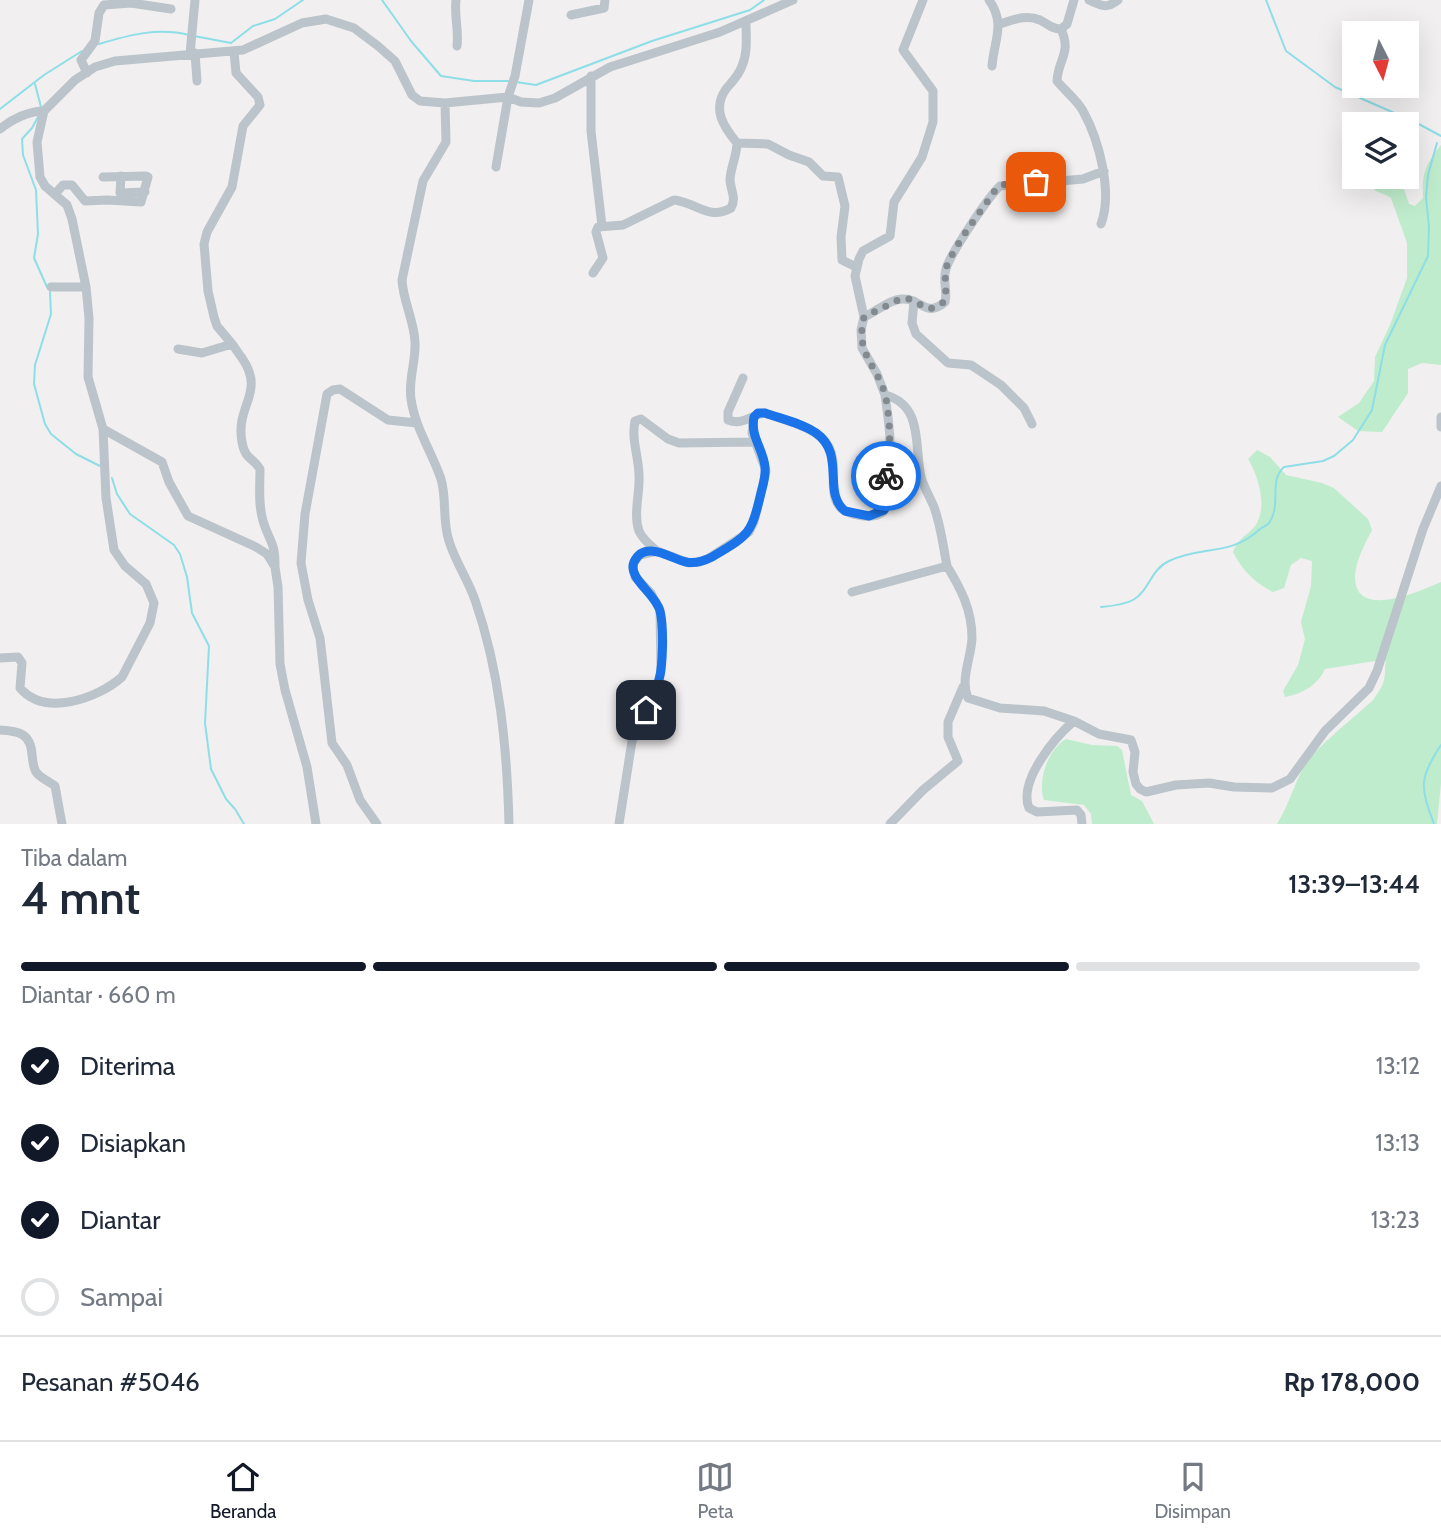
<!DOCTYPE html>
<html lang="id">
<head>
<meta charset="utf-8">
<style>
  :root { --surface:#fff; --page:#f6f6f7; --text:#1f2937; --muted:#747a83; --line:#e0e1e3; --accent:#111827 }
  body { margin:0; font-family:Cabin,sans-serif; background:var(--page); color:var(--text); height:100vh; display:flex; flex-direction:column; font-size:26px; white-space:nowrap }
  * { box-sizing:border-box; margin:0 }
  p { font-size:23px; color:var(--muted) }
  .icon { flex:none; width:38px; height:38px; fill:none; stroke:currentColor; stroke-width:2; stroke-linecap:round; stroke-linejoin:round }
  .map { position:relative; height:824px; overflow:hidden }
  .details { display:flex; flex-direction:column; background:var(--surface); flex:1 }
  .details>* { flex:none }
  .needle { width:46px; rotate:174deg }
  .fabs { position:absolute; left:1342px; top:21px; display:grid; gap:14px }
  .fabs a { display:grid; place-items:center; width:77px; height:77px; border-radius:0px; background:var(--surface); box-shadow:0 7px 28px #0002; font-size:35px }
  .pin { position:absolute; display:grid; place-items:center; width:60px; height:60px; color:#fff; margin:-30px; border-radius:14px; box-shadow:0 4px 10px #0006 }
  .courier { position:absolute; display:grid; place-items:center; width:70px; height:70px; margin:-35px; border:5px solid #1a73e8; border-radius:50%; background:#fff; color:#222; box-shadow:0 2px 9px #0007 }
  .summary em { font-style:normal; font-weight:600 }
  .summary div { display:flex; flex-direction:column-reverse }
  .summary { display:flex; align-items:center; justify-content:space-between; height:119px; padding:0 21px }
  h1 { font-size:46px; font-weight:600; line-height:52px }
  .bar { display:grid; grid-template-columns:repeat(4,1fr); gap:10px 7px; align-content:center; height:84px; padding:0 21px }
  .bar i { height:9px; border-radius:5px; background:var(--line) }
  .bar .current { background:var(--accent) }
  .bar p { grid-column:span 4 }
  .line { display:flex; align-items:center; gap:18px; padding:0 21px; border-top:2px solid var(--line) }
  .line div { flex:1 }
  ol { padding:0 21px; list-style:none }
  li { display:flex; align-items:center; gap:21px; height:77px }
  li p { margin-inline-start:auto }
  li .icon { padding:7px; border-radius:50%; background:var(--accent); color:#fff; stroke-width:4 }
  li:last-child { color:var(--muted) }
  li i { width:38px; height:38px; border:4px solid var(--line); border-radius:50% }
  .tab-bar { display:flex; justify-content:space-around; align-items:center; height:98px; border-top:2px solid var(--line); background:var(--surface); font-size:19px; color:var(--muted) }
  .tab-bar a { display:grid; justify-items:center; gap:4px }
  .tab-bar .current { color:var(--accent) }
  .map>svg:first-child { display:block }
</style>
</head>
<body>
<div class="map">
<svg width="1441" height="824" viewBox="0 0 1441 824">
  <rect width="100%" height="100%" fill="#f1efef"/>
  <!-- green -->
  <path fill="#bfeccc" d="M1441,145V365L1422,363L1408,369V393L1382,432L1358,431L1338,417L1359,403L1374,381L1375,357L1390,325L1407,278V243L1391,198C1383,192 1371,193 1369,181L1372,177H1400L1409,204L1415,206L1423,198C1422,173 1425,165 1441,145Z
    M1257,450L1270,457L1286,475L1322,483L1334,488L1368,519L1372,530C1365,544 1356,560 1355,576C1354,621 1421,591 1441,582V783L1437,824H1277C1289,805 1294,784 1305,765C1314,749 1357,715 1373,700C1377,694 1383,687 1384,679C1386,672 1384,668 1386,661L1381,660L1325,669C1318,685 1302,694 1285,697L1283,691L1298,665L1305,639L1301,622L1311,586L1312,561L1301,558L1291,565L1284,588L1273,592C1255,583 1242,570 1233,552C1239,536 1250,535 1257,523C1267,505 1258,475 1248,459Z
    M1066,739L1092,745L1117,746L1122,750L1131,795L1142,801L1154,824H1092L1091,814L1084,805L1044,800C1037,781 1048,749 1066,739Z"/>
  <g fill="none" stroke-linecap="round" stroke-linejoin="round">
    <!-- stream -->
    <path stroke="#8edee7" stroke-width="2" d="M382,0L411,41L441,76L474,81H511
      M1266,0L1286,51L1335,87L1415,122L1441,136
      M194,36L231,43L253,26L275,19L303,0
      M99,44C129,35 158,27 189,35
      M516,82L536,85L652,41L750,10L764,0
      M35,84L41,107
      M0,109L44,75L82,51
      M39,115L32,128L22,139L23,155L36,190L38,234L34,258L47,287
      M50,292L51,314L35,365L34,384L45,424L51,434L76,454L100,466
      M112,478L117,494L130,514L174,545L180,554L187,577L192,613L209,646L205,723L211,769L226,799L235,809L244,824
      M1101,607C1112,606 1124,605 1133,600C1149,591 1151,569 1169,561C1203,545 1230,557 1260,529C1263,527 1267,526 1269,523C1282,505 1268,481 1284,467L1323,461L1334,456L1353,440L1372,410L1385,345L1428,256L1429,227L1426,197L1428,175L1437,143
      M1434,824C1420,787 1419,779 1441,745"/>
    <!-- minor -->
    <path stroke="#bbc4cb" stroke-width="9" d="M456,0C454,16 459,30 457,46
      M989,0C1006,24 994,40 992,66
      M1089,0C1101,6 1107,9 1118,0
      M571,15L604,8L605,0
      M746,23C746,37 748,52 742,66C739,75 732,82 726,89C712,109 723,126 737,143L768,144L789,155L809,162L823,176L838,177L845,206L841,237L842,260L856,267
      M1000,24C1013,20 1026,14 1040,20C1048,24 1051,29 1061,29
      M1061,29C1072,53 1058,59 1057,81C1065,91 1077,100 1083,111C1099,140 1113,192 1101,224
      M1061,29L1067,24L1074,0
      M195,53L197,81
      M190,54L195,0
      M87,73L81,60L95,41L99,13L104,5L131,3L171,9
      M591,76V131L602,226
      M445,103L446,142L423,181L402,280C403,301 414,320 415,342C416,362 408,380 411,399C415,428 432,452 441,479C447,499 442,521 449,541C455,561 468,580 475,600C500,672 507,748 509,824
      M0,129C12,119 29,111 44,111
      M496,167L508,97L515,76L529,0
      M121,176L120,193L145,192
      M55,194L63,185H72L85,201L107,200L141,202L148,177L146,176L103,177
      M593,273L603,258L596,232L598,227L623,225L674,200C696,202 708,221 731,208C737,197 730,190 730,179C731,166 737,155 737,143
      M51,287H86
      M914,301L912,323L916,334L948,363L971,365L1001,385L1024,408L1032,424
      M864,317C876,312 891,298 904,299C921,299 926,318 945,302C948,291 942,280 946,269C950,254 989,196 1000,186L1083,179L1104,171
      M232,344L217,326L214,317L208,291L204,244L207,232L232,187L243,126L260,105L258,97L236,73L234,52
      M178,349L202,353L232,344C236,349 238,353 242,358C266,393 235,405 242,442C245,460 253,457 260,469C260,486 258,504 263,521C269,541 275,541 275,565
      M743,378L728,412V420C744,426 751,414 765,413C784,420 809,425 824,440C842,459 826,489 839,506C844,513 855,515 863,516C899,519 886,489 885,469C885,460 890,452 890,443C890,427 887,411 885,395
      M1441,417V427
      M103,429L162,462L169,482L188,516L256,547L267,554L275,567L278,587L280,664L285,690L307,767L316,824
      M657,551C650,545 643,540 639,531C633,514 640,493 639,476C639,457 631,440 635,421L641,419L668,439L679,443L755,442
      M947,566C961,589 972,610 972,638C971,659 960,679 968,698L1000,708L1044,711L1074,721L1099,734L1131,740L1135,752L1133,772L1136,784L1140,789L1146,792L1176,785L1209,783L1234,787L1272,788L1290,779L1325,731L1369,688L1377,671L1423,529L1441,486
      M852,592L947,566C943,546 941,526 934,507C930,497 924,488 921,477C914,447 924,405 885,395L877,374L862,348L861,330L864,317L855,276L859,259L863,251L890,236L894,202L922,157L933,122V91L903,50L923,0
      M0,658L18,657L22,663L20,688C45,717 97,699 122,677L150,623L154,603L146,584L125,566L114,550L106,498L103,429L88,377L89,318L86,287L72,219L67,205L45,186L40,177L37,142L44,111L75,80L95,67L115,61L243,50L302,23L326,19L354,28L378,46L395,61L412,95L420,101L445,103L508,97L521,102L539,103L555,98L610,67L720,32L793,0
      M1074,721C1055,737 1018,781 1029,808L1037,812L1077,810L1081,815L1082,824
      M0,730C18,731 31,733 32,755C33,761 33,767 36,772C40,778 49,781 55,786L62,824
      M377,824L360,800L347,765L332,743L320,638L308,600L301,563L305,514L327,394L333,390L340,389L388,420L417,423
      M619,824L632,741L655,691L661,672L660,610L651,593L635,577L633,569L634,562L640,555L657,551L689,563L700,562L709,558L749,532L754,522L766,471L752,433L754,417
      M890,824L923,790L958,761L948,737V722L963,687"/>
  </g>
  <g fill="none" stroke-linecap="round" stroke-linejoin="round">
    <!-- done -->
    <path stroke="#838a8f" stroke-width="7" stroke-dasharray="0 12.6" d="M886,476C884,466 888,459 889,449C891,436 888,406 885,394C875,362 855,353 864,317L902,298L909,299L929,309L941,305C951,294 941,277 948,263C960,237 980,213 996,189L1005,184L1036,182"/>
    <!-- route -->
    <path stroke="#1a73e8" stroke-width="9" d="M646,710C651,700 656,690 659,680C663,665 664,627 660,611C656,594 627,578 634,562C645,539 671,559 686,562C695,564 704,561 712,557C749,535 751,535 761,493C763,485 766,476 765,467C763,448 750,437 754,417L758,413H765C782,419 802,423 816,433C846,454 822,493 845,511L869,516L884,510L890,498L886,476"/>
  </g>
</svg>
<div class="fabs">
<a><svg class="needle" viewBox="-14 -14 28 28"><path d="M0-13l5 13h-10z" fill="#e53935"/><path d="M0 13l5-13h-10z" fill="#747a83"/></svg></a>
<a><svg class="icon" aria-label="layers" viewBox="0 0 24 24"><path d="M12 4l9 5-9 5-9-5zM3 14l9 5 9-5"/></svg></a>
</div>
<div class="pin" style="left:1036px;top:182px;background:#ea580c"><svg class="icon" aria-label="bag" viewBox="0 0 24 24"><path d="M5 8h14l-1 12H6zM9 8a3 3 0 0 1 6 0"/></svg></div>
<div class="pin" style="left:646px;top:710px;background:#1f2937"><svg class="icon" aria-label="home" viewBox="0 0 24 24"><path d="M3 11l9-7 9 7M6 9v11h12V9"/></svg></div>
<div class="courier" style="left:886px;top:476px"><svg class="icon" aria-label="bike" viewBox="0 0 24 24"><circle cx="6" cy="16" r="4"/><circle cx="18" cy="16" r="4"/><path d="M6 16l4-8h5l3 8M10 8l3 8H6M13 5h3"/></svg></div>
</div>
<section class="details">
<div class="summary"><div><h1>4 mnt</h1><p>Tiba dalam</p></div><em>13:39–13:44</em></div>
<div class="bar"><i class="current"></i><i class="current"></i><i class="current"></i><i></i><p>Diantar · 660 m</p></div>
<ol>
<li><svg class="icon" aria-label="check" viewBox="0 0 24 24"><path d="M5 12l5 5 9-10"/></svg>Diterima<p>13:12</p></li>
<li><svg class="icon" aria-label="check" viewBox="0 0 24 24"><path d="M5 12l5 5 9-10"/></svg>Disiapkan<p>13:13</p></li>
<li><svg class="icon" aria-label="check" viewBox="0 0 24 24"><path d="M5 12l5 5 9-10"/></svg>Diantar<p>13:23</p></li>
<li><i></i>Sampai</li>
</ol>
<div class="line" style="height:91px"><div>Pesanan #5046</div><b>Rp 178,000</b></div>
</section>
<nav class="tab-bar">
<a class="current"><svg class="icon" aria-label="home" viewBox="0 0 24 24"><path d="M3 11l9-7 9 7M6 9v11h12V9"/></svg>Beranda</a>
<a><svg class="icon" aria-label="map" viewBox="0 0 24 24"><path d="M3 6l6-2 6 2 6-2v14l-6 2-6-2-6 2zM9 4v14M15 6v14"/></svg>Peta</a>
<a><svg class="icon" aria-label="saved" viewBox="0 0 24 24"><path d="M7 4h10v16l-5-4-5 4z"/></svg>Disimpan</a>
</nav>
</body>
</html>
